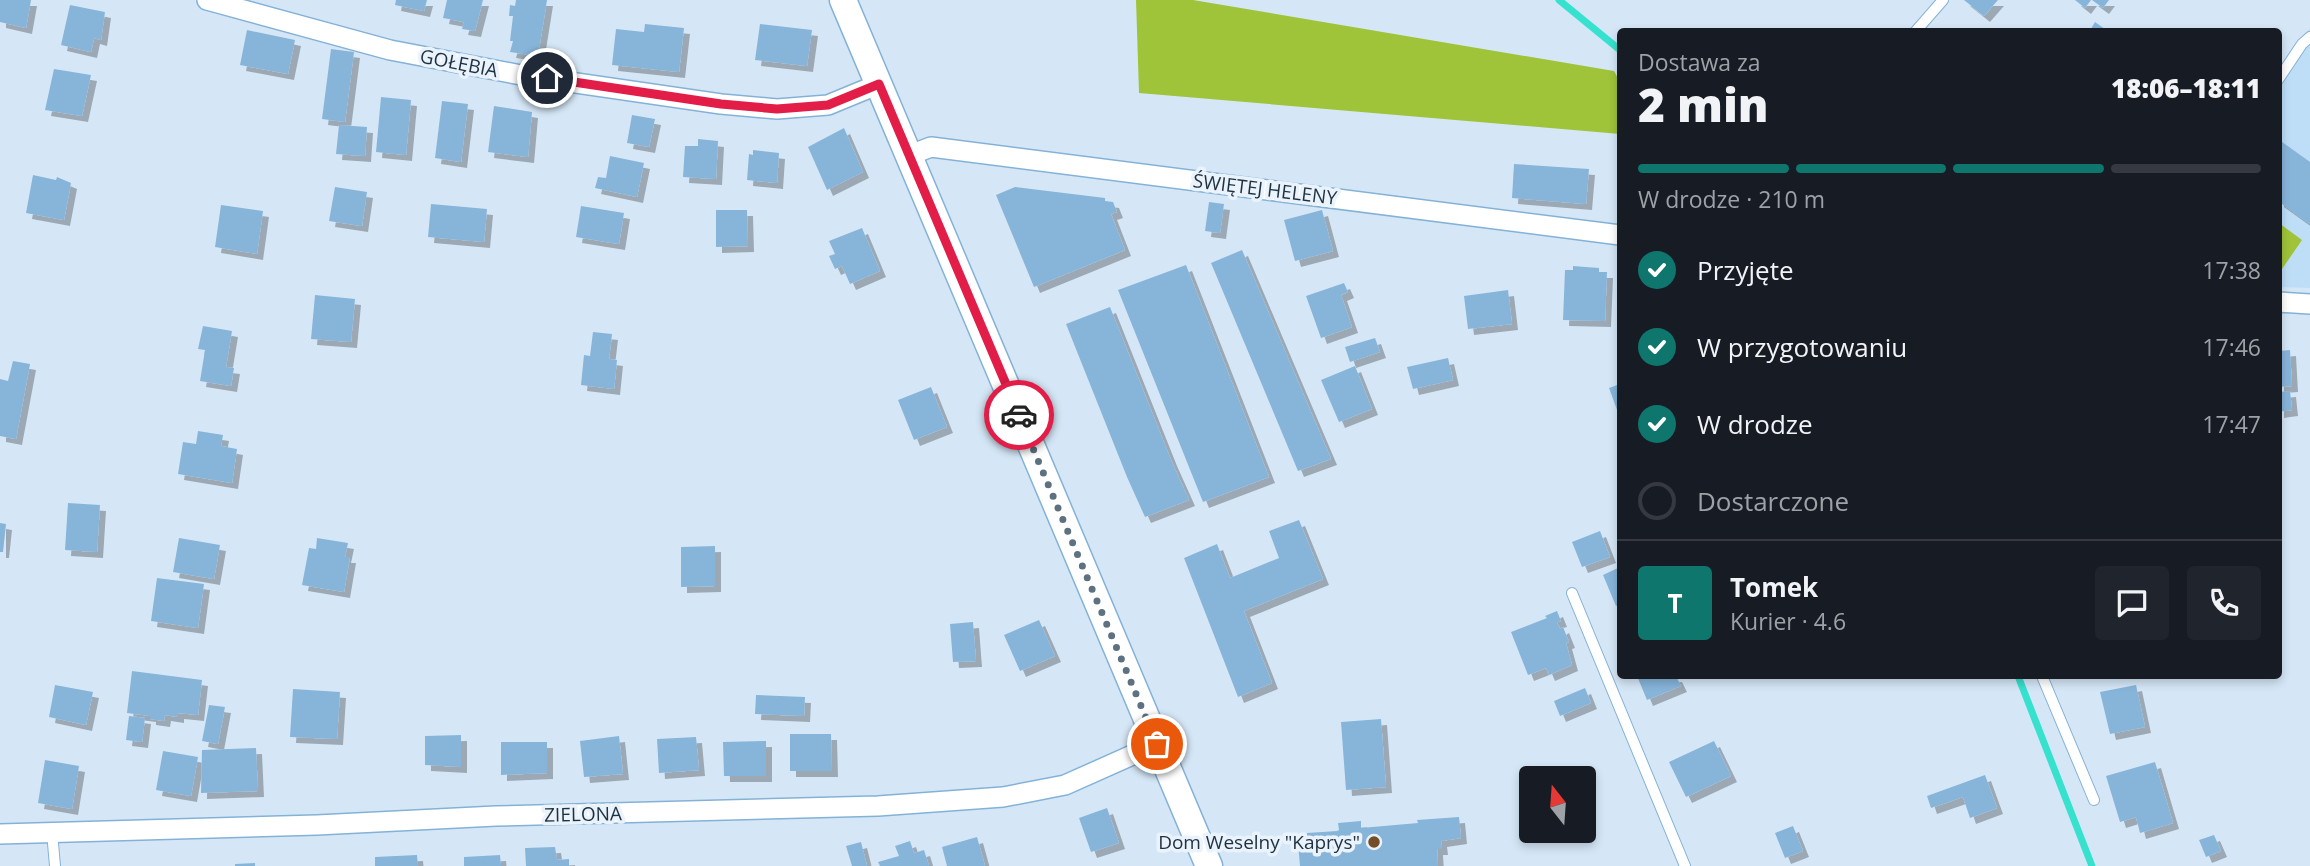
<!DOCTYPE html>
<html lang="pl">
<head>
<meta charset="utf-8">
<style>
  :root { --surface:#171b24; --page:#20242c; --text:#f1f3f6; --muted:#9ea1a6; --line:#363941; --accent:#0f766e }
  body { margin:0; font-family:"Open Sans",sans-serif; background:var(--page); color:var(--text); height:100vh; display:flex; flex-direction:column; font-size:26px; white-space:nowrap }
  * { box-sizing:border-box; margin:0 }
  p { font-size:23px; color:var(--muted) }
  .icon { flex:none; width:38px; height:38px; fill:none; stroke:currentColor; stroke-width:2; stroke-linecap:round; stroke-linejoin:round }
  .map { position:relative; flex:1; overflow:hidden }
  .side { position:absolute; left:1617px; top:28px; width:665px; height:651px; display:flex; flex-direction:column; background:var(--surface); border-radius:7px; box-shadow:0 4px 10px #0003 }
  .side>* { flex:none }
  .needle { width:46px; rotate:343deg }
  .fabs { position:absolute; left:1519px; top:766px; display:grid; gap:14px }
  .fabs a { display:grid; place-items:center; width:77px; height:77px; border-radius:7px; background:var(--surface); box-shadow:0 4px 10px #0003; font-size:35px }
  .pin { position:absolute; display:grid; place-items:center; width:60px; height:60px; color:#fff; margin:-30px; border:4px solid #fff; border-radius:50%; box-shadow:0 2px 7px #0007 }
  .courier { position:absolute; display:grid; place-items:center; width:70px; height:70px; margin:-35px; border:5px solid #e11d48; border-radius:50%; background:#fff; color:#222; box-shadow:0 2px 9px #0007 }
  .headline em { font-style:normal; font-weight:800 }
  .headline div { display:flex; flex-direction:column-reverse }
  .headline { display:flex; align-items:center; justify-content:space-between; height:119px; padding:0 21px }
  h1 { font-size:46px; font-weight:800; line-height:52px }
  .bar { display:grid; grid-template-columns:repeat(4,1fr); gap:10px 7px; align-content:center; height:84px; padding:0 21px }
  .bar i { height:9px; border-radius:5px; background:var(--line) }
  .bar .active { background:var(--accent) }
  .bar p { grid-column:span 4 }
  .line { display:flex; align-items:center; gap:18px; padding:0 21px; border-top:2px solid var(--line) }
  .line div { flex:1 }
  .round { display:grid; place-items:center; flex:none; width:74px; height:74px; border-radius:7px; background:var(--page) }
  ol { padding:0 21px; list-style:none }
  li { display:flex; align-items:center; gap:21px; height:77px }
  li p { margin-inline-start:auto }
  li .icon { padding:7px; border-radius:50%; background:var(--accent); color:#fff; stroke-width:4 }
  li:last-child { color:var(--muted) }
  li i { width:38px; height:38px; border:4px solid var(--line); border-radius:50% }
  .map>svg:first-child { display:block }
</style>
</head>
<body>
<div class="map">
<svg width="2310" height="866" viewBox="0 0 2310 866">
  <defs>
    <filter id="shadow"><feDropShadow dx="6" dy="6" stdDeviation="0" flood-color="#0004"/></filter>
  </defs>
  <rect width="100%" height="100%" fill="#d5e7f7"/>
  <!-- built -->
  <path fill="#bedef8" d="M2310,28V288L2279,287L2278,68Z"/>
  <!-- green -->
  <path fill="#9fc439" d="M1136,0H1193L1614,71L1620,82V134L1139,93Z
    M2279,223L2302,240L2280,272L2278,271Z"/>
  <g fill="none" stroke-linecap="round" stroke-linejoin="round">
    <!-- stream -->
    <path stroke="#36e1ce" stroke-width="7" d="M1559,0L1620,50
      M2018,676L2092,866"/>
  </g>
  <!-- building -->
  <path fill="#87b5da" filter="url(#shadow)" d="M0,0H31L26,28L0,22Z
    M396,0H427L424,11L395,5Z
    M447,0H483L475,31L462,29L464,22L443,18Z
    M516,0H547L538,56L510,52L513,41H510L513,16H509L510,5L515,6Z
    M1964,0H1998L1984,16Z
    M2075,0H2091L2085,8Z
    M2092,0H2109L2103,8Z
    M70,5L105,12L101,40L94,38L91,52L61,45Z
    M2095,22L2109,32H2089Z
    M645,24L684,28L679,72L612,65L616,29L644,32Z
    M760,24L812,30L807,66L755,60Z
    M247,30L295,40L288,74L240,65Z
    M331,49L354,52L345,122L322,119Z
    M54,69L91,75L82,116L45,110Z
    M381,97L411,100L406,155L376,152Z
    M442,101L468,104L461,162L435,158Z
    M494,106L532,112L528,157L488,152Z
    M632,115L655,119L649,147L627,143Z
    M339,125L367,127L365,156L336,154Z
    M844,128L863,172L827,190L808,147Z
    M698,139L718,141L716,179L683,177L685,146H698Z
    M2278,139L2310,162V224L2278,201Z
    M753,150L779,153L777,183L747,180L749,154L753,155Z
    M610,156L644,163L637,197L595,188L598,177L606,178Z
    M1514,164L1589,169L1586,204L1512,198Z
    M33,175L56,180L57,177L71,183L64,220L26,213Z
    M335,187L367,192L362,226L329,221Z
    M1015,187L1105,198V201L1113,202L1117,212L1111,214L1125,250L1034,287L996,195Z
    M1209,202L1224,204L1220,233L1205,231Z
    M431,204L487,209L484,242L428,237Z
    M221,205L263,211L257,254L215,247Z
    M581,206L624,213L619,244L576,237Z
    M716,210H747L748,246L716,247Z
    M1322,210L1333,251L1295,261L1284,220Z
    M862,228L880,271L850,284L842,266L835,269L829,256L835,254L829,241Z
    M1242,250L1331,459L1298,471L1211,263Z
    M1186,265L1269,477L1203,502L1118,290Z
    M1573,266L1599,268V272H1607L1605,321L1563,320L1565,270H1573Z
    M1344,283L1348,292L1341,295L1352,327L1321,338L1306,296Z
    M1508,290L1512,324L1468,329L1464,296Z
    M315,295L355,299L351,342L311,339Z
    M1110,307L1171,460L1189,500L1145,517L1127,477L1066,324Z
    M203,326L232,331L226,367L234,368L231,386L200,381L205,350L198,349Z
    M593,332L612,334L609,359L617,360L614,389L581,385L584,355L590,356Z
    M1375,338L1380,352L1350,362L1345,347Z
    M2290,350L2292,386L2278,387V351Z
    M1448,358L1453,380L1413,389L1407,367Z
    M13,361L30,364L16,439L0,436V379L8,381Z
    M1355,366L1372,409L1339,422L1321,380Z
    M1620,384V418L1609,388Z
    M931,387L947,427L914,440L898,400Z
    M2290,391L2292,410L2278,412V392Z
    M198,431L223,435L221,446L237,449L232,483L178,474L183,442L196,444Z
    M68,503L100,505L97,552L65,550Z
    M1299,520L1323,579L1244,611L1272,683L1238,697L1184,558L1217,544L1230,578L1279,558L1269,531Z
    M0,523L6,524L3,552H0Z
    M1600,531L1610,557L1582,567L1572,542Z
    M179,538L220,545L214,579L173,572Z
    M317,538L348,543L345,557H350L344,592L302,585L309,548L316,549Z
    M715,546V586L681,587V547Z
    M1620,567V604L1616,606L1603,575Z
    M157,578L204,584L198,628L151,621Z
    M1557,611L1561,621L1557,622L1560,629L1563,627L1569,642L1566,643L1572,665L1549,675L1546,668L1528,675L1511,632L1547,618L1545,616Z
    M1039,620L1055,656L1020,671L1004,635Z
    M973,622L976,661L953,662L950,624Z
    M132,671L202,680L198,715L178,713V717L165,715L164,721L150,719V716L127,713Z
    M1637,676H1676L1681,686L1647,700Z
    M55,685L93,692L86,725L49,717Z
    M2136,685L2145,727L2110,734L2100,692Z
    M1585,688L1591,703L1560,716L1554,701Z
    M293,689L340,692L337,739L290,737Z
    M756,695L805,697L804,716L755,714Z
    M209,705L225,707L218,744L202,741Z
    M129,716L145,718L142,742L126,740Z
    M1381,719L1386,787L1346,790L1341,722Z
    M790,734H831L832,771H790Z
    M461,735V767L425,765V736Z
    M619,736L623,774L584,777L580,741Z
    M696,737L699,770L659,773L657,739Z
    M766,741V776H724L723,742Z
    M1714,741L1731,776L1686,797L1669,762Z
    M501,742H547V773L501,775Z
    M256,748L258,791L201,793L202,750Z
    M163,751L198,757L191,796L156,790Z
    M45,760L79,766L72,809L38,803Z
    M2155,762L2173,823L2140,833L2136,817L2120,822L2106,776Z
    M1985,775L1997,808L1970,818L1963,797L1931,808L1927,796Z
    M1107,808L1119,843L1091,852L1079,818Z
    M1459,817L1461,838L1441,841L1442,849H1437L1438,866H1300L1298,843H1306L1307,833L1337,831L1339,830L1338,823L1361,821V828L1418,823L1417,820Z
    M1793,826L1803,851L1785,858L1775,833Z
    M2214,835L2221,851L2206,857L2199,840Z
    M977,837L985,866H947L942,847Z
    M910,841L914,853L924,850L929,866H880L878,862L899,856L895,846Z
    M861,842L867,866H852L846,846Z
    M555,847L557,860L569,859V866H526L525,848Z
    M417,855L418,866H375V857Z
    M500,855L501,866H464V857Z
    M255,863V866H235V864Z"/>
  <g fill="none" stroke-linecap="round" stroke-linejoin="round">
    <defs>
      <path id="lane" d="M1915,32L1943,0
        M2278,80L2302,44L2310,37
        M1572,593L1685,866
        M2042,676L2094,800
        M52,832L55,866"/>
      <path id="street" d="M207,0L390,50L521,75L721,104L777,109L828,105L879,84
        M910,155L931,147L1620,235
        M2278,302L2310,304
        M0,834L317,825L496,816L878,806L1003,797L1065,785L1157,744"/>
      <path id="secondary" d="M843,0L1209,866"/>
    </defs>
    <!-- lane casing -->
    <use href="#lane" stroke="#84b2d7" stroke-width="12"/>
    <!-- street casing -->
    <use href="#street" stroke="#84b2d7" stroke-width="22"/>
    <!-- secondary casing -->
    <use href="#secondary" stroke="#84b2d7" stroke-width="29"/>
    <!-- lane -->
    <use href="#lane" stroke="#fff" stroke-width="10"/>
    <!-- street -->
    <use href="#street" stroke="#fff" stroke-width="19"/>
    <!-- secondary -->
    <use href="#secondary" stroke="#fff" stroke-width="26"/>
  </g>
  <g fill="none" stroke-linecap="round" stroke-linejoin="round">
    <!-- done -->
    <path stroke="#5e7180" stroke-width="7" stroke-dasharray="0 12.6" d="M1019,415L1157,744"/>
    <!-- route -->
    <path stroke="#e11d48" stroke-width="9" d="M547,78L721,104L777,109L828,105L879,84L1019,415"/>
  </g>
  <!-- markers -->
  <circle fill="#734e29" stroke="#eaf3fb" stroke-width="2.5" cx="1374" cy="842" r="7"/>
  <g text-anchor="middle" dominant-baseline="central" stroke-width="7" stroke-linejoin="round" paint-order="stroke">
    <!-- street labels -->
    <g font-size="19" fill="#1e3140" stroke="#eaf3fb">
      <text transform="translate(459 63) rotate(11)">GOŁĘBIA</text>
      <text transform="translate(1265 189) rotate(7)">ŚWIĘTEJ HELENY</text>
      <text transform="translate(583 814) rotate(-1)">ZIELONA</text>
    </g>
    <!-- poi labels -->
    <g font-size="19" fill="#1e3140" stroke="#eaf3fb" text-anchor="end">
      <text x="1360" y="842">Dom Weselny "Kaprys"</text>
    </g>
  </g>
</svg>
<div class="fabs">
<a><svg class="needle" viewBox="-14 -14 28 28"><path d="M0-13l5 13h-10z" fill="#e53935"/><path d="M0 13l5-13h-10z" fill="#9ea1a6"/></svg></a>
</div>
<div class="pin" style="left:1157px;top:744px;background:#ea580c"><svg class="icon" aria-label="bag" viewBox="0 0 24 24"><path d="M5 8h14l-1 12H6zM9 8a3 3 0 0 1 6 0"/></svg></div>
<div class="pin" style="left:547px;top:78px;background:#1f2937"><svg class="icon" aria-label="home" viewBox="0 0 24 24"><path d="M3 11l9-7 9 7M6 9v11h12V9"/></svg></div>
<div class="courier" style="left:1019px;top:415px"><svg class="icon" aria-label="car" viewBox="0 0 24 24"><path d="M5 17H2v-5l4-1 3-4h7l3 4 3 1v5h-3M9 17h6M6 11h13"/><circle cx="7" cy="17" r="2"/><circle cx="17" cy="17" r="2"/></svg></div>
<section class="side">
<div class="headline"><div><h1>2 min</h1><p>Dostawa za</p></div><em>18:06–18:11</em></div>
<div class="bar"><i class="active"></i><i class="active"></i><i class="active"></i><i></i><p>W drodze · 210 m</p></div>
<ol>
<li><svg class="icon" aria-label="check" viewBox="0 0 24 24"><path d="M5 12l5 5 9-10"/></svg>Przyjęte<p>17:38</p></li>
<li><svg class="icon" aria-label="check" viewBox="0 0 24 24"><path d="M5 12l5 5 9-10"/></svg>W przygotowaniu<p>17:46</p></li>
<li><svg class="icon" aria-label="check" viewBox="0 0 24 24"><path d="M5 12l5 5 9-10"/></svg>W drodze<p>17:47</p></li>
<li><i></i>Dostarczone</li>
</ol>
<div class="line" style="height:126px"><b class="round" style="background:var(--accent);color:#fff">T</b><div><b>Tomek</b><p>Kurier · 4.6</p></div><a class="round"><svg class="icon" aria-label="chat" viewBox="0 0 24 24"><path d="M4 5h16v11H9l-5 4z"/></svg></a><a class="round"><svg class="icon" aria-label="phone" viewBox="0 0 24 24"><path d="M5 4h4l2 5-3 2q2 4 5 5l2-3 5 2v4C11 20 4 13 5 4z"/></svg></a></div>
</section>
</div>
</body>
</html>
